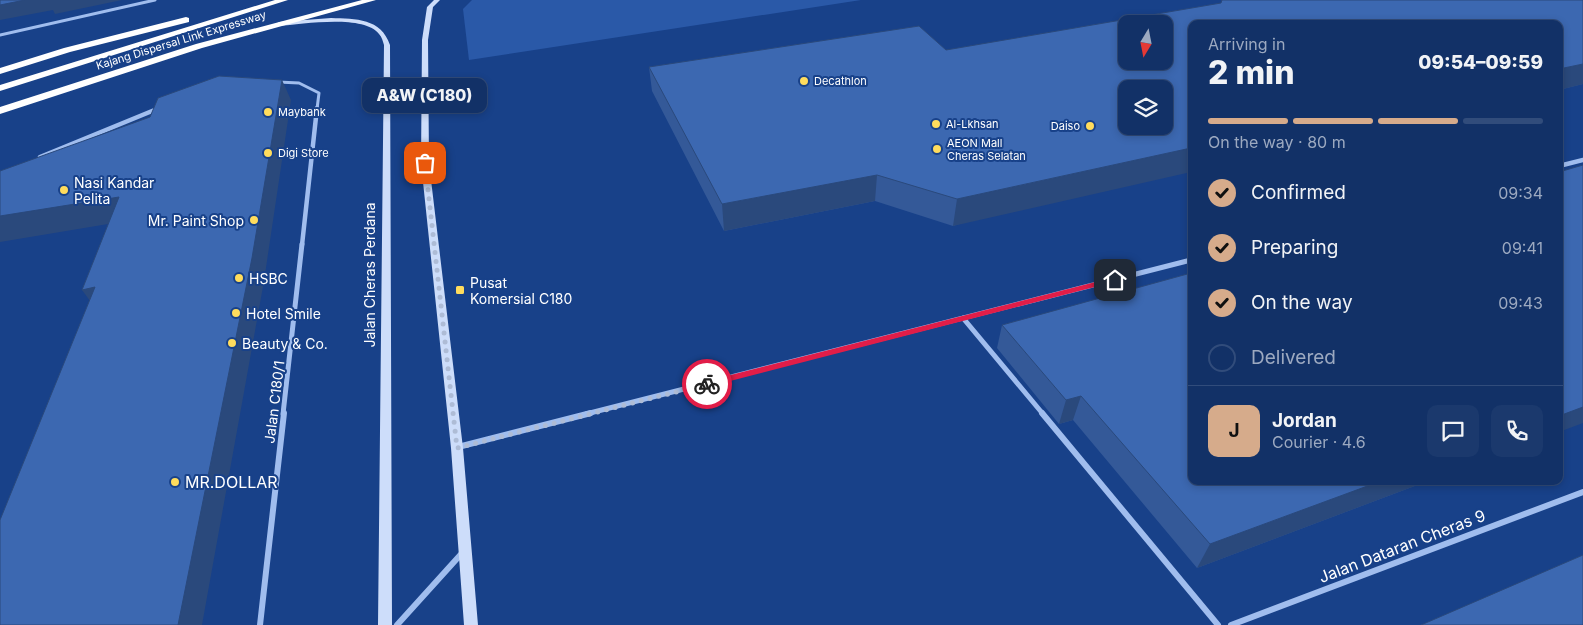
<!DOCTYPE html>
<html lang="en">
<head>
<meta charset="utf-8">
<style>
  :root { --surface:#123167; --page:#1b396d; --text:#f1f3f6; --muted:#9ca9c0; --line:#314c7b; --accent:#d6ab8b }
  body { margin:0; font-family:Inter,sans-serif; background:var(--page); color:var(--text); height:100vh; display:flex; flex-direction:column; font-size:19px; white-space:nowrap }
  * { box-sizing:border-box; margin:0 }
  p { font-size:16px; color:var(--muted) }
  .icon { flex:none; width:28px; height:28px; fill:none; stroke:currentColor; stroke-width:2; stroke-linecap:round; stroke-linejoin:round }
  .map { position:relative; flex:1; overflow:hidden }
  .details { position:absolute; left:1188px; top:20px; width:375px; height:465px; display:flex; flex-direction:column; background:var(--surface); border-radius:10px; box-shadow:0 2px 8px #0003,0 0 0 1px var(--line) }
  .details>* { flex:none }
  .needle { width:32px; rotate:190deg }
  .tools { position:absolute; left:1118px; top:15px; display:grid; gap:10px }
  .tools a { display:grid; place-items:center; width:55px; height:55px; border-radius:10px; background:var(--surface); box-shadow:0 2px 8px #0003,0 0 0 1px var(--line); font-size:25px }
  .pin { position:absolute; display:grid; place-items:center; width:42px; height:42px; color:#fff; margin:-21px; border-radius:10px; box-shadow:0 2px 8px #0006 }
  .courier { position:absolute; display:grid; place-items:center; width:50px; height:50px; margin:-25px; border:4px solid #e11d48; border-radius:50%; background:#fff; color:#222; box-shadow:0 1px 6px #0007 }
  .bubble { position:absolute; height:35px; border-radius:10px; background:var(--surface); box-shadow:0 2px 8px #0003,0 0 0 1px var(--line); font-size:16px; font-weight:800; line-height:35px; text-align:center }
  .overview em { font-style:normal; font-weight:800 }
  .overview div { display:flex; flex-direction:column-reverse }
  .overview { display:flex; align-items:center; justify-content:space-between; height:85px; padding:0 20px }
  h1 { font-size:32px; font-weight:800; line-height:38px }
  .bar { display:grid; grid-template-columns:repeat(4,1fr); gap:8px 5px; align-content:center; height:60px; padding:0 20px }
  .bar i { height:6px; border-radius:4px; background:var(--line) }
  .bar .selected { background:var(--accent) }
  .bar p { grid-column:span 4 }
  .line { display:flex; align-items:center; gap:12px; padding:0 20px; border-top:1px solid var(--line) }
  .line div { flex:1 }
  .round { display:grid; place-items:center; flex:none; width:52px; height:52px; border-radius:10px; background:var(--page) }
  ol { padding:0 20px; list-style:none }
  li { display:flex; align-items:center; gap:15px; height:55px }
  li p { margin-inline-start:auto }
  li .icon { padding:5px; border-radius:50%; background:var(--accent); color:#111; stroke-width:4 }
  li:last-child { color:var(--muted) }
  li i { width:28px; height:28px; border:2px solid var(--line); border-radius:50% }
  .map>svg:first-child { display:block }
</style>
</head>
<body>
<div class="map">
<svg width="1583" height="625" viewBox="0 0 1583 625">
  <rect width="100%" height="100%" fill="#184189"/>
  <!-- green -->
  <path fill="#2a59a8" d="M472,0H861L469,60L463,9Z"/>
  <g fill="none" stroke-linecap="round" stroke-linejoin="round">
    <!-- street-far3 -->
    <path stroke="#a0bdee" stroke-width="3" d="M0,35L155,0
      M278,82L299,83L319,93L317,109"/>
    <!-- street-far2 -->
    <path stroke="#a0bdee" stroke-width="4.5" d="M40,157L157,109
      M1559,166L1583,160
      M302,245L317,108"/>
    <!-- street-far1 -->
    <path stroke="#a0bdee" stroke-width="5" d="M963,318L1043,414
      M283,414L302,244
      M586,414L1191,260"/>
    <!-- street -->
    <path stroke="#a0bdee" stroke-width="6" d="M1042,413L1218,625
      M458,447L591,413
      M260,625L284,413
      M397,625L463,552
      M1231,625L1583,492"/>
    <!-- secondary -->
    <path fill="#cdddfa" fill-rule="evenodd" d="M434,0H440L433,7L428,40L429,163L463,448L478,625H464L451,448L421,163L422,40L427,7Z
      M331,18C356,19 381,18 390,45L392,625H378L384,45C383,42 382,37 379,34C364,14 302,24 279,26L276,24L279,22Z"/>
    <!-- highway -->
    <path fill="#fff" fill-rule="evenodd" d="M275,0H288L0,91V85Z
      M362,0H376L202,48L0,114V107L196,44Z
      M186,17L189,18V22L70,52L0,74V68L64,48Z"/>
  </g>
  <!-- wall -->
  <path fill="#345998" d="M1583,0V84L1559,90V24L953,226L875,201L724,231L652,91L649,67L946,50Z
    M1002,325L1191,481H1428L1197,568L1073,420L1059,424L997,348Z"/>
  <!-- shaded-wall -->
  <path fill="#2a497c" d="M25,0H122L55,14L53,10L0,20V5Z
    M1583,64V84L1559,90V69Z
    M282,80L291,100L264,281L202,625H178Z
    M1191,148V172L953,226L957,199Z
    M877,175L875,201L724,231L722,204Z
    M119,197L132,220L0,242V216Z
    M95,287L99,313L82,290Z
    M1081,396L1073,420L1059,424L1066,400Z
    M1583,407V423L1559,432V416Z
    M1381,481H1428L1197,568L1210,544Z"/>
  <!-- building -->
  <path fill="#3c68b1" stroke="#2a497c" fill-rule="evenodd" d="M0,0H25L0,5Z
    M1222,0H1583V64L1559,69V24H1191V148L957,199L877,175L722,204L649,67L919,26L946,50L1221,3ZM1126,24H1164V61H1126ZM1126,89H1164V126H1126Z
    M219,76L282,80L252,258L178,625H0V520L95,287L82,290L119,197L0,216V171L150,117L158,98Z
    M1583,165V407L1559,416V172Z
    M1191,273V481H1381L1210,544L1081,396L1066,400L1002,325Z
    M1583,555V625H1421Z"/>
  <!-- route -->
  <path fill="#e11d48" d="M1115,277L1118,278V281L707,387L702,384L707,381Z"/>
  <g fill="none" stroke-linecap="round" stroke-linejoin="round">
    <!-- done -->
    <path stroke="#aebcd6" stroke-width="5" stroke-dasharray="0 9" d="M425,163L457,448L707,384"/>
  </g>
  <!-- markers -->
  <g fill="#ffdc5d" stroke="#184189" stroke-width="2">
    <circle cx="804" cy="81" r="5"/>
    <circle cx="268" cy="112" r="5"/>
    <circle cx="936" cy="124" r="5"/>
    <circle cx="1090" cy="126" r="5"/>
    <circle cx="937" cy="149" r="5"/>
    <circle cx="268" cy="153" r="5"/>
    <circle cx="64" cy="190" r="5"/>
    <circle cx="254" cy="220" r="5"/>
    <circle cx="239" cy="278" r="5"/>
    <rect x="455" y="285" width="10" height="10" rx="2.5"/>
    <circle cx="236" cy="313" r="5"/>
    <circle cx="232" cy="343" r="5"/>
    <circle cx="175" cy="482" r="5"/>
  </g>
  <g text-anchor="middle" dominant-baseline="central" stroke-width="4" stroke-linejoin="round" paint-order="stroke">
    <!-- far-street labels -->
    <g font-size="11" fill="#fff" stroke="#184189">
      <text transform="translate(181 40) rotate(-17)">Kajang Dispersal Link Expressway</text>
    </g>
    <!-- far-poi labels -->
    <g font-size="11" fill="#fff" stroke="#184189" text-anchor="start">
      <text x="814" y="81">Decathlon</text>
      <text x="278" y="112">Maybank</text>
      <text x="946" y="124">Al-Lkhsan</text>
      <text x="1080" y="126" text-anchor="end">Daiso</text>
      <text x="947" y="143">AEON Mall<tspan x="947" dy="13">Cheras Selatan</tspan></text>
      <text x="278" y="153">Digi Store</text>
    </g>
    <!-- poi labels -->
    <g font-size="14" fill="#fff" stroke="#184189" text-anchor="start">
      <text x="74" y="182">Nasi Kandar<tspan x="74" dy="16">Pelita</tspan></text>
      <text x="244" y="220" text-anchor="end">Mr. Paint Shop</text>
      <text x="249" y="278">HSBC</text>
      <text x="470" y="282">Pusat<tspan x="470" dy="16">Komersial C180</tspan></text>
      <text x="246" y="313">Hotel Smile</text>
      <text x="242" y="343">Beauty &amp; Co.</text>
    </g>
    <!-- street labels -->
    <g font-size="14" fill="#fff" stroke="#184189">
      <text transform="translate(369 275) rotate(-90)">Jalan Cheras Perdana</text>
      <text transform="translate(274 402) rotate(-83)">Jalan C180/1</text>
    </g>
    <!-- near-poi labels -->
    <g font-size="16" fill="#fff" stroke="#184189" text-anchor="start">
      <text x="185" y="482">MR.DOLLAR</text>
    </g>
    <!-- near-street labels -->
    <g font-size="16" fill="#fff" stroke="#184189">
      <text transform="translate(1402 546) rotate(-21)">Jalan Dataran Cheras 9</text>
    </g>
  </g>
</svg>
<div class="tools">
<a><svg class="needle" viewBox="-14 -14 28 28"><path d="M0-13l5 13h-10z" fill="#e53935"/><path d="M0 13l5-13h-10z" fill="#9ca9c0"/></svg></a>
<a><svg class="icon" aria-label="layers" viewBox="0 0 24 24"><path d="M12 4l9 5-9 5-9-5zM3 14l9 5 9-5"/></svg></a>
</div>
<div class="pin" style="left:425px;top:163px;background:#ea580c"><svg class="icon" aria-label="bag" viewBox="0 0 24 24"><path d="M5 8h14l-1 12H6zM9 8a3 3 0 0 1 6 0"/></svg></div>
<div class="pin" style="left:1115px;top:280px;background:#1f2937"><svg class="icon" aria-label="home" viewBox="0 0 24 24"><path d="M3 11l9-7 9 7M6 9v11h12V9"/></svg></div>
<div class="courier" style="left:707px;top:384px"><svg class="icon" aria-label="bike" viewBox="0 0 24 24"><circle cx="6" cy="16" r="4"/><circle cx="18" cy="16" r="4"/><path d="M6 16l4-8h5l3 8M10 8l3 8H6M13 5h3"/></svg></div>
<div class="bubble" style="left:362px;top:78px;width:125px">A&amp;W (C180)</div>
<section class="details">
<div class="overview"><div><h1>2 min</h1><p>Arriving in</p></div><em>09:54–09:59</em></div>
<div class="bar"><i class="selected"></i><i class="selected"></i><i class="selected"></i><i></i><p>On the way · 80 m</p></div>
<ol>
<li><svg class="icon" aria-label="check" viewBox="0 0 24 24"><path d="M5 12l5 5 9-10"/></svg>Confirmed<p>09:34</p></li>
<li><svg class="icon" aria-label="check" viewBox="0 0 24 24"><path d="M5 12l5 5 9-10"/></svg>Preparing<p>09:41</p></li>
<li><svg class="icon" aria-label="check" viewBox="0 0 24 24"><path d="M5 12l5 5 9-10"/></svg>On the way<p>09:43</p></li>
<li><i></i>Delivered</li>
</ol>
<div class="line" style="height:90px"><b class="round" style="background:var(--accent);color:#111">J</b><div><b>Jordan</b><p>Courier · 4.6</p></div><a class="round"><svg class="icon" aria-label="chat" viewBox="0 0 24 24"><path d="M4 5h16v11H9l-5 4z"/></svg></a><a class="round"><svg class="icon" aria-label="phone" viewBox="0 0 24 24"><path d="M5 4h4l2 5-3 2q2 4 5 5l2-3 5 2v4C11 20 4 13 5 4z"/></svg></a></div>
</section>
</div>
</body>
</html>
